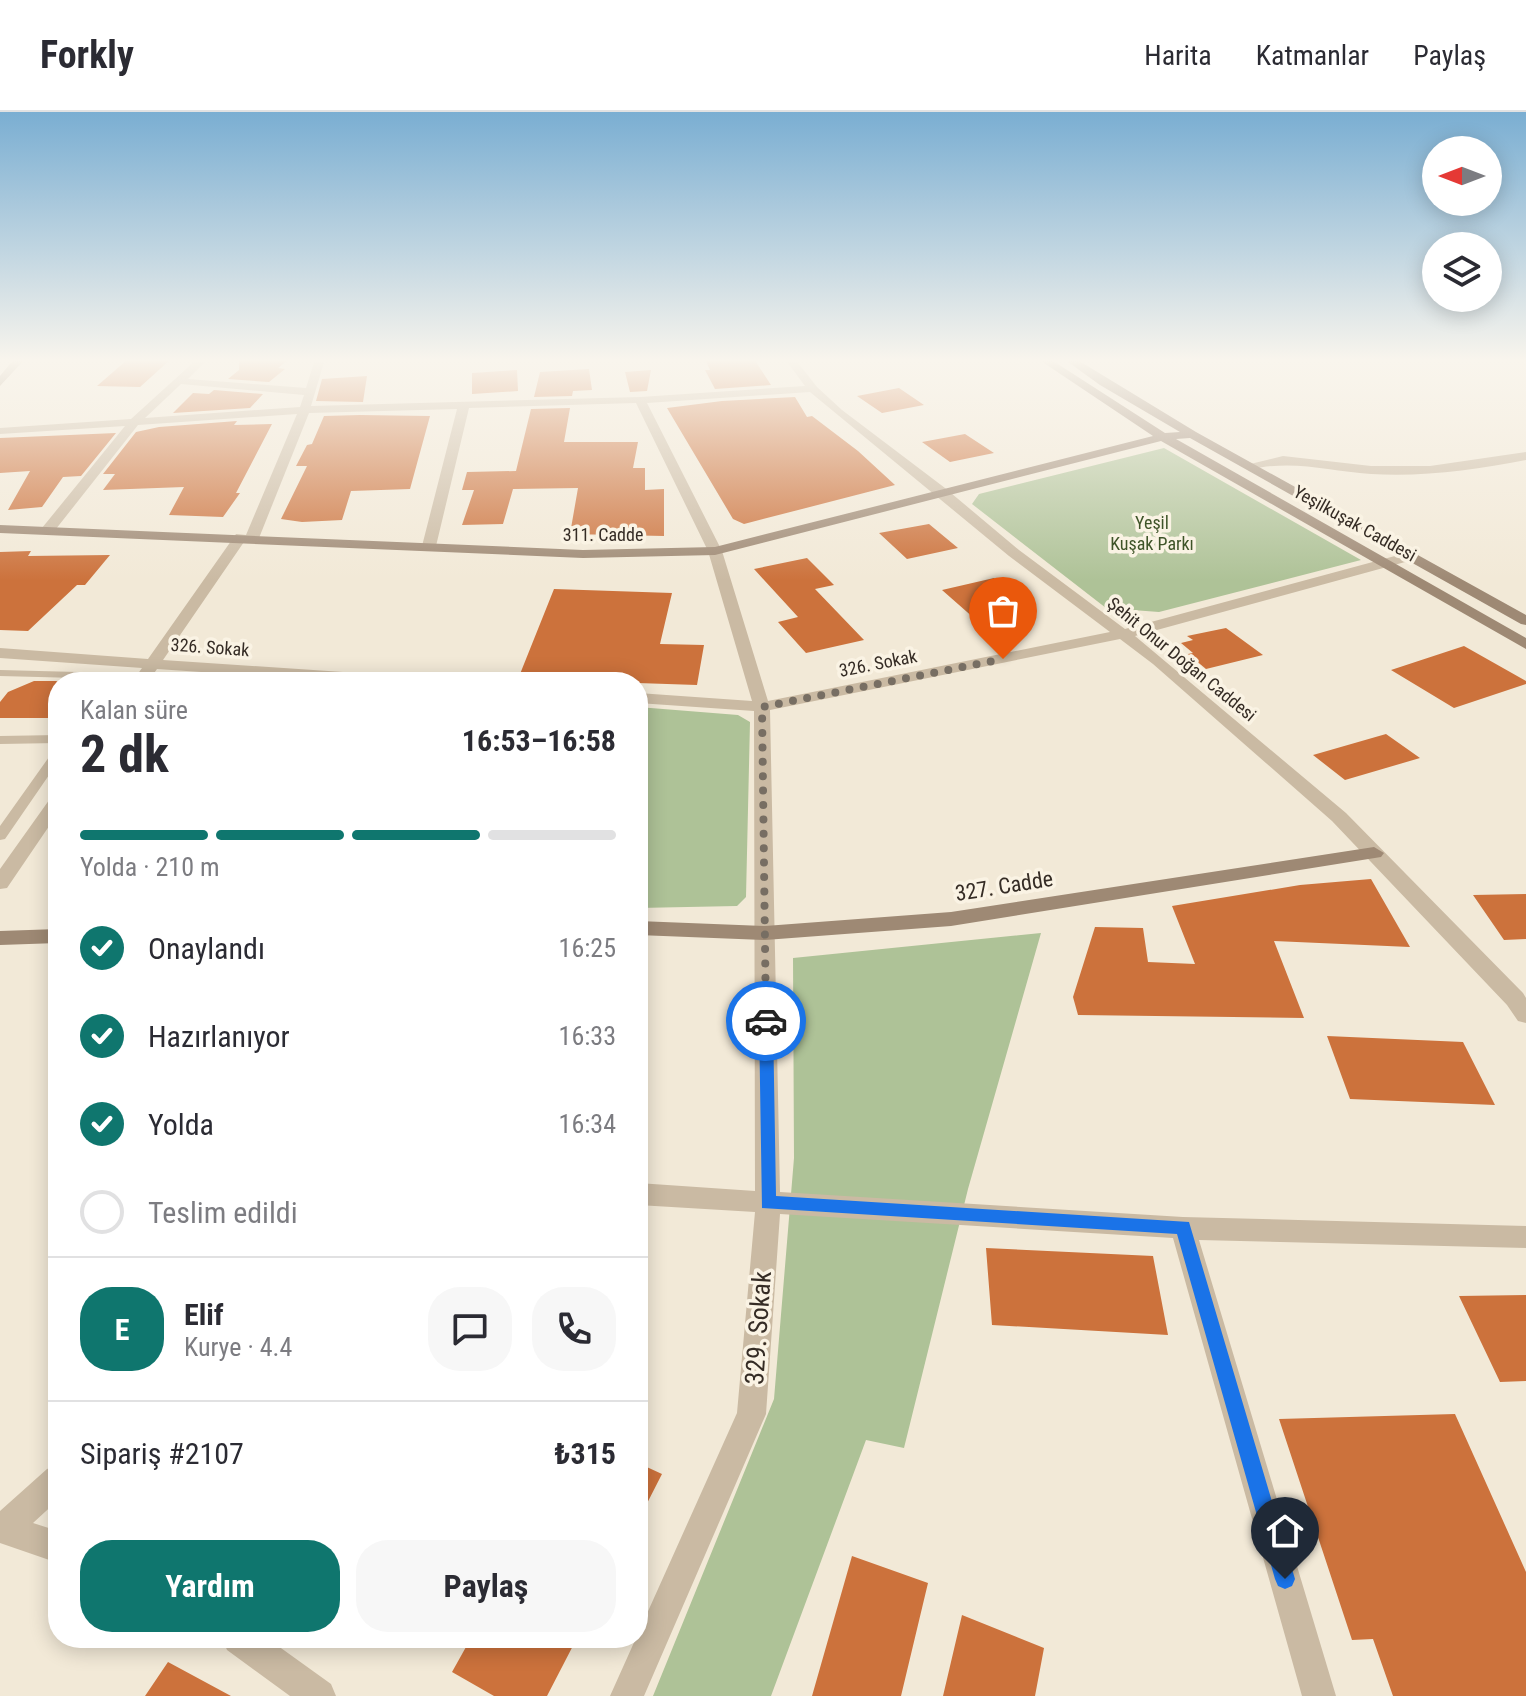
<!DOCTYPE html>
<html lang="tr">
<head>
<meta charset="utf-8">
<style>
  :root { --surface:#fff; --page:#f7f7f7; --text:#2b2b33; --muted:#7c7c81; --line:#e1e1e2; --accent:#0f766e }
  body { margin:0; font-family:"Roboto Condensed",sans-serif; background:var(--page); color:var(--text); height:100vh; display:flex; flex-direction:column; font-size:30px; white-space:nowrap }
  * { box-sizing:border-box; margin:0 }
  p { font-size:26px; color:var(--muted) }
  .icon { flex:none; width:44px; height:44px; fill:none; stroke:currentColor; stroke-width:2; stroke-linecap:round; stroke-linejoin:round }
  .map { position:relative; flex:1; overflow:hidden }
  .side { position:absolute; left:48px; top:560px; width:600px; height:976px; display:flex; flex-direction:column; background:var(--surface); border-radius:32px; box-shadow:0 4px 20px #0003 }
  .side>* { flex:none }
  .needle { width:52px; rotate:270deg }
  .fabs { position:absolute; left:1422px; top:24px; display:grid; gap:16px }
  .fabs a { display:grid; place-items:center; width:80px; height:80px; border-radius:50%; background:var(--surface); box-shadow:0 4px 20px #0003; font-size:40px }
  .pin { position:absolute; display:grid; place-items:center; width:68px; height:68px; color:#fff; margin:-82px -34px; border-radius:50% 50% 50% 0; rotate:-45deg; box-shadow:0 0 8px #0007 }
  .pin .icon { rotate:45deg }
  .courier { position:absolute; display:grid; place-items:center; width:80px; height:80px; margin:-40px; border:6px solid #1a73e8; border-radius:50%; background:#fff; color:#222; box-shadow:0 2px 10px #0007 }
  .headline em { font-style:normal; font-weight:700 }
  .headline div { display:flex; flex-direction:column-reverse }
  .headline { display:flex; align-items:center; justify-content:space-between; height:136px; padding:0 32px }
  h1 { font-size:52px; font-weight:700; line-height:60px }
  .bar { display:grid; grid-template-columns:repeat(4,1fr); gap:12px 8px; align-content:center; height:96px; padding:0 32px }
  .bar i { height:10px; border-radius:6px; background:var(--line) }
  .bar .on { background:var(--accent) }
  .bar p { grid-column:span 4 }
  .line { display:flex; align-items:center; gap:20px; padding:0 32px; border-top:2px solid var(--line) }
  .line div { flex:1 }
  .round { display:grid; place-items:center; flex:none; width:84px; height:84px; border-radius:32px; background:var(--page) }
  ol { padding:0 32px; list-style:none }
  li { display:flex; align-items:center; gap:24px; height:88px }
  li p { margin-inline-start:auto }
  li .icon { padding:8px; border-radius:50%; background:var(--accent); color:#fff; stroke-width:4 }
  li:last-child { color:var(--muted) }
  li i { width:44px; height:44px; border:4px solid var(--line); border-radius:50% }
  .action { display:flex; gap:16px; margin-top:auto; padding:16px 32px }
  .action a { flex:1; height:92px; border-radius:32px; background:var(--accent); color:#fff; font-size:32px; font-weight:700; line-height:92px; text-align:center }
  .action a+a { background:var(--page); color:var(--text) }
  header { display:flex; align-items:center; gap:48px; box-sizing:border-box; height:112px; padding:0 40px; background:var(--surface); border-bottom:2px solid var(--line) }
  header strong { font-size:38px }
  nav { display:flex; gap:44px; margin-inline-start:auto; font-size:28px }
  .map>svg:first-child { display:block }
</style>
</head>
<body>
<header>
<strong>Forkly</strong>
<nav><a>Harita</a><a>Katmanlar</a><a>Paylaş</a></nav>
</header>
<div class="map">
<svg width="1526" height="1584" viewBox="0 0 1526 1584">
  <rect width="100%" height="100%" fill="#f2e9d7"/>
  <!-- green -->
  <path fill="#aec297" d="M1164,336L1361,448L1159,500L1106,496L972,392L979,382Z
    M638,595L738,603L750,610L746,785L737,794L638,796Z
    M1041,821L968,1077L904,1336L866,1328L771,1584H653L774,1287L794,1046L793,846Z"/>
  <!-- building -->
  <path fill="#cc723c" d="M128,247H171L140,275L97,274Z
    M239,247H289L278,256L285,257L269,270L228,267L239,258Z
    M705,247H754L771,273L715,277L705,258H710Z
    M589,257L592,278L573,279L572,284L534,285L540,260Z
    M517,258L518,279L472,282V261Z
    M651,258L647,279L630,280L625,260Z
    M367,264L363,290L316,289L322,267Z
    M899,276L924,293L882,301L857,284Z
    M214,278L263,282L250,296L173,301L193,281L209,282Z
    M795,285L807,305L812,304L858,339L895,373L744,412L733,407L667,296L722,289Z
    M570,296L564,330H638L633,356H645V378L664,377V424L570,422L578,376L513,377L503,412L462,413L474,378H462L467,360L516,359L531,297Z
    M360,303L430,304L410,377L351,379L342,408L302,410L281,407L307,354H296L307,333L312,332L324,304Z
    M237,309L234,313L272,312L236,381H240L223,405L169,403L184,375L103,378L115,362H103L136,320L159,315Z
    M116,321L81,364L63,365L42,395L8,398L30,359L0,361V326Z
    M965,322L994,341L950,350L922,330Z
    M929,412L958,436L907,447L879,421Z
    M31,439L28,444L110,443L85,473H77L28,519L0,518V440Z
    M807,446L834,473L815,477L864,528L806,541L778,510L798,505L754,457Z
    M994,466L1028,495L975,507L942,478Z
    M554,477L672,481L660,532L704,533L697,573L518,567Z
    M1226,516L1263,543L1206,557L1188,542L1193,541L1181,531L1193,528L1187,524Z
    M1464,534L1526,569V572L1454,596L1391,558Z
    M34,569H58V606H0V590L8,580Z
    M1386,622L1420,646L1345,668L1313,643Z
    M1371,767L1410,835L1274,829L1304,906L1078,903L1073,885L1095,815L1143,816L1148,850L1195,852L1172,794L1300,773Z
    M1526,782V827L1504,828L1473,783Z
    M1327,924L1463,930L1495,993L1350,987Z
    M986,1136L1153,1144L1168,1223L992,1213Z
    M1526,1183V1269L1500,1270L1459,1184Z
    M1455,1302L1526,1460V1584H1393L1373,1527L1352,1528L1279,1307Z
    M638,1351L662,1362L638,1409Z
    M852,1444L928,1471L901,1584H812Z
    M962,1503L1044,1536L1035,1584H943Z
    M471,1526H577L547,1584H494L452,1560Z
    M168,1550L231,1584H145Z"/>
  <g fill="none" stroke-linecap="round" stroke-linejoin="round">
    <!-- lane -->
    <path fill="#cabaa3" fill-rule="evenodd" d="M0,558L78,560L105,570H88L77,566L0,564Z
      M58,623V631L0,632V624Z
      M58,637V650L5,727L0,728V714L54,638Z"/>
    <!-- street -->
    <path fill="#cabaa3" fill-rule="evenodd" d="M197,247H208L188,267L306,276L315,247H325L311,294L640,285L805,274L785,247H795L817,275L842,298L945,376L1019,438L1125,517L1406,441H1416V447L1135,524L1346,701L1523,881L1526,886V911L1518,909L1507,893L1332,709L1153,552L1120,527L770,598L780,1080L1183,1105L1526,1114V1136L1199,1128L1336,1584H1302L1173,1126L780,1102L766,1302L644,1584H610L737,1301L755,1100L638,1093V1071L755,1079L754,599L638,591V581L752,589L708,439L636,291L469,296L436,434L429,438L422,434L457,297L309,301L259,426L252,430L246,427L163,548L417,565L425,570H348L157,557L148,570H132L142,556L0,546V536L148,547L236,422L246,423L297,302L138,313L52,422L47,423L40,419L42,416L125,314L0,322V316L131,307ZM181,272L304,283L300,295L145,306ZM810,280L1009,444L1110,520L768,589L722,439L647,291Z
      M1526,340V348C1475,358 1424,365 1371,362C1327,359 1294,347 1248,358L1242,354L1283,344L1371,354H1430Z
      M58,682V701L7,776L0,777V757L52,684Z
      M58,1353V1388L33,1411L58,1419V1451L0,1431V1399L47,1357Z
      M222,1526H267L331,1572L336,1584H290L227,1538Z"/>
    <!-- secondary -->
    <path fill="#9e8974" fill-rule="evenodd" d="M14,247H25L0,274V264Z
      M1038,247H1050L1165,321L1180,320L1100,273L1064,247H1076L1196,320L1526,503V513L1521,512L1190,326L1176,327L1526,526V537L1161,329L715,443L583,446L0,421V413L583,438L715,435L1153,324Z
      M1374,735L1384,741L1381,745L951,814L765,828L638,823V809L765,814L951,800Z
      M58,817V831L0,833V819Z"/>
  </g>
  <!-- sky -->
  <linearGradient id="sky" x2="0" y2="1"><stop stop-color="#7aaed2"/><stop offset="0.53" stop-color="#f9f5ed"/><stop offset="1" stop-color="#f9f5ed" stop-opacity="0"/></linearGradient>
  <rect width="1526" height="469" fill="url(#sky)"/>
  <!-- route -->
  <path fill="#1a73e8" d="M766,903L773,909L776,1084L1189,1110L1295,1467L1292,1474L1285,1477L1278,1474L1275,1467L1177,1122L762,1096L759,909Z"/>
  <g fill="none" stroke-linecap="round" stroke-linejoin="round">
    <!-- done -->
    <path stroke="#776e63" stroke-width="8" stroke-dasharray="0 14.4" d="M766,909L762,595L1003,547"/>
  </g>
  <g text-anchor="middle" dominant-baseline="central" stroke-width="7" stroke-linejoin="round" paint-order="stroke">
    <!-- far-park labels -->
    <g font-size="18" fill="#3e5428" stroke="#faf3e4">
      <text x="1152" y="410">Yeşil<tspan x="1152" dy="21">Kuşak Parkı</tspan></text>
    </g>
    <!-- far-street labels -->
    <g font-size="18" fill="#352c25" stroke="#faf3e4">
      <text transform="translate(1355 411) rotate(29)">Yeşilkuşak Caddesi</text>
      <text x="603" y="422">311. Cadde</text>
      <text transform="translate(210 535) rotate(4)">326. Sokak</text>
      <text transform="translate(1182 547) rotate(39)">Şehit Onur Doğan Caddesi</text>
      <text transform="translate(878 551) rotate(-11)">326. Sokak</text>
    </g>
    <!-- street labels -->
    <g font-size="22" fill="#352c25" stroke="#faf3e4">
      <text transform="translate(1004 774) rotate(-9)">327. Cadde</text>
    </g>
    <!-- near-street labels -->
    <g font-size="26" fill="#352c25" stroke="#faf3e4">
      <text transform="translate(758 1216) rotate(-86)">329. Sokak</text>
    </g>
  </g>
</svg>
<div class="fabs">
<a><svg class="needle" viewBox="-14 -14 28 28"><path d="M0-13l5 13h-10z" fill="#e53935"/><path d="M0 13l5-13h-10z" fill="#7c7c81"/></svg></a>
<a><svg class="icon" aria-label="layers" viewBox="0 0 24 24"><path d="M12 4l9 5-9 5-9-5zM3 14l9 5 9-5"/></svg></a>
</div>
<div class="pin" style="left:1003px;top:547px;background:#ea580c"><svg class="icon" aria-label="bag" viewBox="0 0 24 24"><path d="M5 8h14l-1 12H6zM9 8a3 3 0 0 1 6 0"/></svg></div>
<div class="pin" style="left:1285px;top:1467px;background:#1f2937"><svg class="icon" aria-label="home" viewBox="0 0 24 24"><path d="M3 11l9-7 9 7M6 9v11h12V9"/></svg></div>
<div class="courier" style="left:766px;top:909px"><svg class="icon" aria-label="car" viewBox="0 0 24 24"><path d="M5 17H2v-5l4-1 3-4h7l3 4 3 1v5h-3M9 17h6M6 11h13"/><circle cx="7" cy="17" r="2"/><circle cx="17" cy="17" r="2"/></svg></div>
<section class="side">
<div class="headline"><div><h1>2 dk</h1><p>Kalan süre</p></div><em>16:53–16:58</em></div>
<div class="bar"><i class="on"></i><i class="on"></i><i class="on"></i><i></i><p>Yolda · 210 m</p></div>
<ol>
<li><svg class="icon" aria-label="check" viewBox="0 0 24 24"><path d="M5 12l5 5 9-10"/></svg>Onaylandı<p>16:25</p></li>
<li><svg class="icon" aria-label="check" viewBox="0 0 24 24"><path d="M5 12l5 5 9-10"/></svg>Hazırlanıyor<p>16:33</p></li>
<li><svg class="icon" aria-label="check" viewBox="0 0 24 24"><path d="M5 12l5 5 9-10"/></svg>Yolda<p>16:34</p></li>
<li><i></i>Teslim edildi</li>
</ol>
<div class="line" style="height:144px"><b class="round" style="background:var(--accent);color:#fff">E</b><div><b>Elif</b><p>Kurye · 4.4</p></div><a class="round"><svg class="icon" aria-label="chat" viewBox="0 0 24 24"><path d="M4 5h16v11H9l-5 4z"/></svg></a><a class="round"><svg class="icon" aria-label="phone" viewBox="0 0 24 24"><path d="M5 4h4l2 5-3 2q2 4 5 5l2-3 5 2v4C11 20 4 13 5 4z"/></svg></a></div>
<div class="line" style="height:104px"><div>Sipariş #2107</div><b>₺315</b></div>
<div class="action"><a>Yardım</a><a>Paylaş</a></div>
</section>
</div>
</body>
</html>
